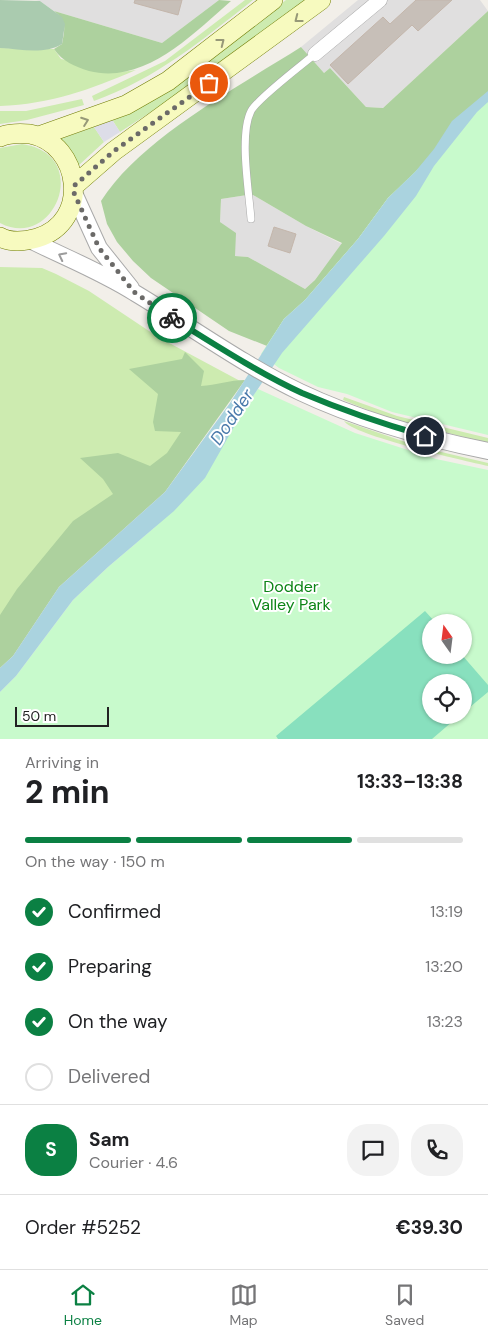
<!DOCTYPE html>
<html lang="en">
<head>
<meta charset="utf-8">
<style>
  :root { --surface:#fff; --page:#f2f2f2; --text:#202124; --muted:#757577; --line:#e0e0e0; --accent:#0b8043 }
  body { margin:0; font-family:"DM Sans",sans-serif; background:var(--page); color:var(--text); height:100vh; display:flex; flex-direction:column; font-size:19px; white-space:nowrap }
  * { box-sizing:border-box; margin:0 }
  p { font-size:16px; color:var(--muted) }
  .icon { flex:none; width:28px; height:28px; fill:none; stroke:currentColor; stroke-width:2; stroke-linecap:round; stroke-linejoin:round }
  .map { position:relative; height:739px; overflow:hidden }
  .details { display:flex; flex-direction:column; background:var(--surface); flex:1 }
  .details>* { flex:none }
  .needle { width:32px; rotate:346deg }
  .fabs { position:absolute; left:422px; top:614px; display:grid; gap:10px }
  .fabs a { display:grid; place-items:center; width:50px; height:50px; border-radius:50%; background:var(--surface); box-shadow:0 1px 4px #0004; font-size:25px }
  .scale { position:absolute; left:15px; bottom:12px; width:94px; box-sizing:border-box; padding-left:5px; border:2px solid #222; border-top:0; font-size:14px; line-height:18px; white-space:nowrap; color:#222; -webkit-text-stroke:4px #fff; paint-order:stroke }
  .pin { position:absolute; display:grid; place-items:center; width:42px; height:42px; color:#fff; margin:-21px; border:2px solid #fff; border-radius:50%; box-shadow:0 1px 5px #0007 }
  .courier { position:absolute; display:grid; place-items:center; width:50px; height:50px; margin:-25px; border:4px solid #0b8043; border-radius:50%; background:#fff; color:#222; box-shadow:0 1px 6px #0007 }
  .overview em { font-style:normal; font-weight:700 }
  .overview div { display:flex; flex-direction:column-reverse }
  .overview { display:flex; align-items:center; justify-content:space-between; height:85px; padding:0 25px }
  h1 { font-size:32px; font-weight:700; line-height:38px }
  .bar { display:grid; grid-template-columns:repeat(4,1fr); gap:8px 5px; align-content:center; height:60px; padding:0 25px }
  .bar i { height:6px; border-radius:4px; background:var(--line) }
  .bar .selected { background:var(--accent) }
  .bar p { grid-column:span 4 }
  .line { display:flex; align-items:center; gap:12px; padding:0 25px; border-top:1px solid var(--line) }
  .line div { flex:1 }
  .round { display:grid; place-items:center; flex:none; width:52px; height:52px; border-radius:20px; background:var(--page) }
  ol { padding:0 25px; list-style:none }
  li { display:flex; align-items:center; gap:15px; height:55px }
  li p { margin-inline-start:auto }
  li .icon { padding:5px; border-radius:50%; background:var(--accent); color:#fff; stroke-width:4 }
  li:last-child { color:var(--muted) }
  li i { width:28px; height:28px; border:2px solid var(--line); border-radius:50% }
  .tab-bar { display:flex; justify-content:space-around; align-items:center; height:70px; border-top:1px solid var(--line); background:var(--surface); font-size:14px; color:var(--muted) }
  .tab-bar a { display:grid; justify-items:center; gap:2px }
  .tab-bar .selected { color:var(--accent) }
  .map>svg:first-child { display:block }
</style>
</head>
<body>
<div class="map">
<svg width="488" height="739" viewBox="0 0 488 739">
  <rect width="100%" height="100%" fill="#f2efe9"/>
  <!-- residential -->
  <path fill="#e0dfdf" d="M35,0H219L162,43L54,11L40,1Z
    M358,0H480L488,11L383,108L366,107L330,68L324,73L301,47Z
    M247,195H253L306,226L342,244L315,280L305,289L248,257L235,256L220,222L221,199Z"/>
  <!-- grass -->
  <path fill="#cdebb0" d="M245,0H253C201,41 157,78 94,101L92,96L165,61Z
    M286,0H307L163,104L120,132L111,118L168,89L199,69Z
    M0,48L54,49L61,59L121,72L136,70C89,90 51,104 0,106Z
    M82,99L84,105L27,120L0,124V111H26Z
    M94,127L104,142L78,166L69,147L60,139Z
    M22,144C93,154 55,252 0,223V148Z
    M0,267L42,268L56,274L89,291L158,337L242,382L0,616Z
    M344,397L397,416L488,438V443L388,418L343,400Z
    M344,421L420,447L488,463V466C465,461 352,435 344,421Z"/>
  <!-- forest -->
  <path fill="#add19e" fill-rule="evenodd" d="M219,0L231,1C192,35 144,85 89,71C74,66 63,62 54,49L62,44C65,28 67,21 54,11L162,43Z
    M488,11V93L415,173L388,198L358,239L305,300L284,319L267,346L229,331L151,278L133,261L117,242L107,224L101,201C141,138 238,87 301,47L324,73L330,68L366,107L383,108ZM247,195H253L306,226L342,243L315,280L305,289L248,257L235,256L236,233L220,222L221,199Z
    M185,352L204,371L201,386C216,385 230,380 245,380L165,492L59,587L13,656L0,668V615L17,589L73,521L113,494L103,479L80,458L118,453L150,466L167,453L181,432L155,431L153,422L158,394L129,369L182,359Z"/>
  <!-- cemetery -->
  <path fill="#aacbaf" d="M0,0L40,1L62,17L65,24L62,44C44,55 20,49 0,48Z"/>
  <!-- park -->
  <path fill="#c8facc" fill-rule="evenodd" d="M488,93V435L392,412L347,394L318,387L279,368L261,354L284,319L305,300L358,239L388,198L415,172Z
    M258,389L355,433L436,459L488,470V739H0V692L16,676L73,600L108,567L155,527ZM431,622H464V655H431ZM431,682H464V715H431Z"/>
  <!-- pitch -->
  <path fill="#88e0be" d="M425,611L435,622H431V655H462L488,685V692L464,712V682H431V715H460L432,739H278L276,736Z"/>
  <!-- plaza -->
  <path fill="#dddde8" d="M111,118L120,132L104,142L94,127Z"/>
  <!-- water -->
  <path fill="#aad3df" d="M488,91V102L477,112L434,166L416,196L384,236L282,353L243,411L205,478L174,511L108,567L73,600L16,676L0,692V668L13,656L59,587L165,492L230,403L284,319L305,300L358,239L388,198L415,172L434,149L452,121Z"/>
  <!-- building -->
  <path fill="#c7bfb8" stroke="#c4b6ab" d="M135,0H182L178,15L134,3Z
    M416,0H452L418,31L412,25L348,84L330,65L383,17L390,24Z
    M274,227L296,234L290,253L268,246Z"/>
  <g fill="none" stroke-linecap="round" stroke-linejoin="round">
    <defs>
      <path id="service" d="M251,219C249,191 239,135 251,111C257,99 302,65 315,54"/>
      <path id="minor" d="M315,54L380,0"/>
      <path id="tertiary" d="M74,193L99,248L131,288
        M30,240C64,257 102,272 135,293C190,326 242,364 300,392C359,420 424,438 488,451"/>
      <path id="secondary" d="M39,136L126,105L168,81L273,0
        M0,137C9,133 20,133 30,134C82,144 91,222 37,238C26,241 11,243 0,237
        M75,185L114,151L321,0"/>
    </defs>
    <!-- service casing -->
    <use href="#service" stroke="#a9a9a9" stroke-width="8"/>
    <!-- minor casing -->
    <use href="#minor" stroke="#a9a9a9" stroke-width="15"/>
    <!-- tertiary casing -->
    <use href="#tertiary" stroke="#a9a9a9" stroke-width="18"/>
    <!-- secondary casing -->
    <use href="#secondary" stroke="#707d05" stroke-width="20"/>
    <!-- service -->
    <use href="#service" stroke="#fff" stroke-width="7"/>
    <!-- minor -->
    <use href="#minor" stroke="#fff" stroke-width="14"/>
    <!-- tertiary -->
    <use href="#tertiary" stroke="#fff" stroke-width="16"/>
    <!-- secondary -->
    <use href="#secondary" stroke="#f7fabf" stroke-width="19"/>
  </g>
  <!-- one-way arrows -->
  <defs><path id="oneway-chevron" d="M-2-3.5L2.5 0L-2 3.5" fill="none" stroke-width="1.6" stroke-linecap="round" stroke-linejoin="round" transform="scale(1.25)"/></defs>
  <g stroke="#979978">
    <use href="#oneway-chevron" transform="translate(298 19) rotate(142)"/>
    <use href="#oneway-chevron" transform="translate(221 42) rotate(-38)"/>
    <use href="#oneway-chevron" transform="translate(85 121) rotate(-20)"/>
  </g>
  <use stroke="#9c9c9c" href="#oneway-chevron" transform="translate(62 256) rotate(-153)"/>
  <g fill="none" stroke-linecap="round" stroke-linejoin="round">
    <!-- done -->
    <path stroke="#6b6a68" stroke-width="5" stroke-dasharray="0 9" d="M172,318L134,292L112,264L99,248L74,193L75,185L114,151L209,83"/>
    <!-- route -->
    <path stroke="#0b8043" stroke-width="6" d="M172,318C214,344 257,372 302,393C342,410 383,424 425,436"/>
  </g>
  <g text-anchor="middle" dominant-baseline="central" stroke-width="4" stroke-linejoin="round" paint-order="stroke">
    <!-- park labels -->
    <g font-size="16" fill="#0c8416" stroke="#fff">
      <text x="291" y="586">Dodder<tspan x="291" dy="18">Valley Park</tspan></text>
    </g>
    <!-- water labels -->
    <g font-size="18" font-style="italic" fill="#4a7aab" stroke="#fff">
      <text transform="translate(232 417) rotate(-56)">Dodder</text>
    </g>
  </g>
</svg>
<div class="fabs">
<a><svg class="needle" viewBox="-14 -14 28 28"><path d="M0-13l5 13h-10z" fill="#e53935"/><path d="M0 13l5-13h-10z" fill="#757577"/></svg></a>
<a><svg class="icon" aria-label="locate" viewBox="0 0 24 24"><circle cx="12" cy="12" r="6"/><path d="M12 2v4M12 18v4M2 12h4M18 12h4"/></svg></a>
</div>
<div class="scale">50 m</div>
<div class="pin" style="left:209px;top:83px;background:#ea580c"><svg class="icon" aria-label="bag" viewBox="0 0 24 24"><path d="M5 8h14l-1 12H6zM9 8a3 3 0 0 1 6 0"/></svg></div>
<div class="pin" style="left:425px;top:436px;background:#1f2937"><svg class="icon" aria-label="home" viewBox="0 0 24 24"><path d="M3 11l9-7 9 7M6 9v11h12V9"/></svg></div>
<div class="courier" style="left:172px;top:318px"><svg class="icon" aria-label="bike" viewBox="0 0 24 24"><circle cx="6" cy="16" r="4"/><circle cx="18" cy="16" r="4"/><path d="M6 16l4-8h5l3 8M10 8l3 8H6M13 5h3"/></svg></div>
</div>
<section class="details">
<div class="overview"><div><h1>2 min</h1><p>Arriving in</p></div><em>13:33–13:38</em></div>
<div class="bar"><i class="selected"></i><i class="selected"></i><i class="selected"></i><i></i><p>On the way · 150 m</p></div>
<ol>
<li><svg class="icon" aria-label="check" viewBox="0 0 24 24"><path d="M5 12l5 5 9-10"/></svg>Confirmed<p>13:19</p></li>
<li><svg class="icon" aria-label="check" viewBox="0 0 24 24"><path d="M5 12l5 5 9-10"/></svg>Preparing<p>13:20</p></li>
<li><svg class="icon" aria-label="check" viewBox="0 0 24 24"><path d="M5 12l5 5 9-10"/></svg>On the way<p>13:23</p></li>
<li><i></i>Delivered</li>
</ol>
<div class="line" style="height:90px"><b class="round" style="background:var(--accent);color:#fff">S</b><div><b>Sam</b><p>Courier · 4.6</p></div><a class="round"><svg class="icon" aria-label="chat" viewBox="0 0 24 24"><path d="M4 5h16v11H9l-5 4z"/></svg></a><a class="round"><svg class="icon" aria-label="phone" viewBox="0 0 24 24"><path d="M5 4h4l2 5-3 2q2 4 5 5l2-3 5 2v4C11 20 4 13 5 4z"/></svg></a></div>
<div class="line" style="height:65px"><div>Order #5252</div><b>€39.30</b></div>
</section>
<nav class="tab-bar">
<a class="selected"><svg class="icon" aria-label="home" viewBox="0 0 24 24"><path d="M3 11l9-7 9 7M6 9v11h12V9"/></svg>Home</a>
<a><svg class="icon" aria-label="map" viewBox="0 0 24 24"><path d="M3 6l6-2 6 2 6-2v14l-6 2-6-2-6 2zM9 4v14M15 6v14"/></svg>Map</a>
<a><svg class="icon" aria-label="saved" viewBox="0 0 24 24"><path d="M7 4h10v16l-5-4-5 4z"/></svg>Saved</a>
</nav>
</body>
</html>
